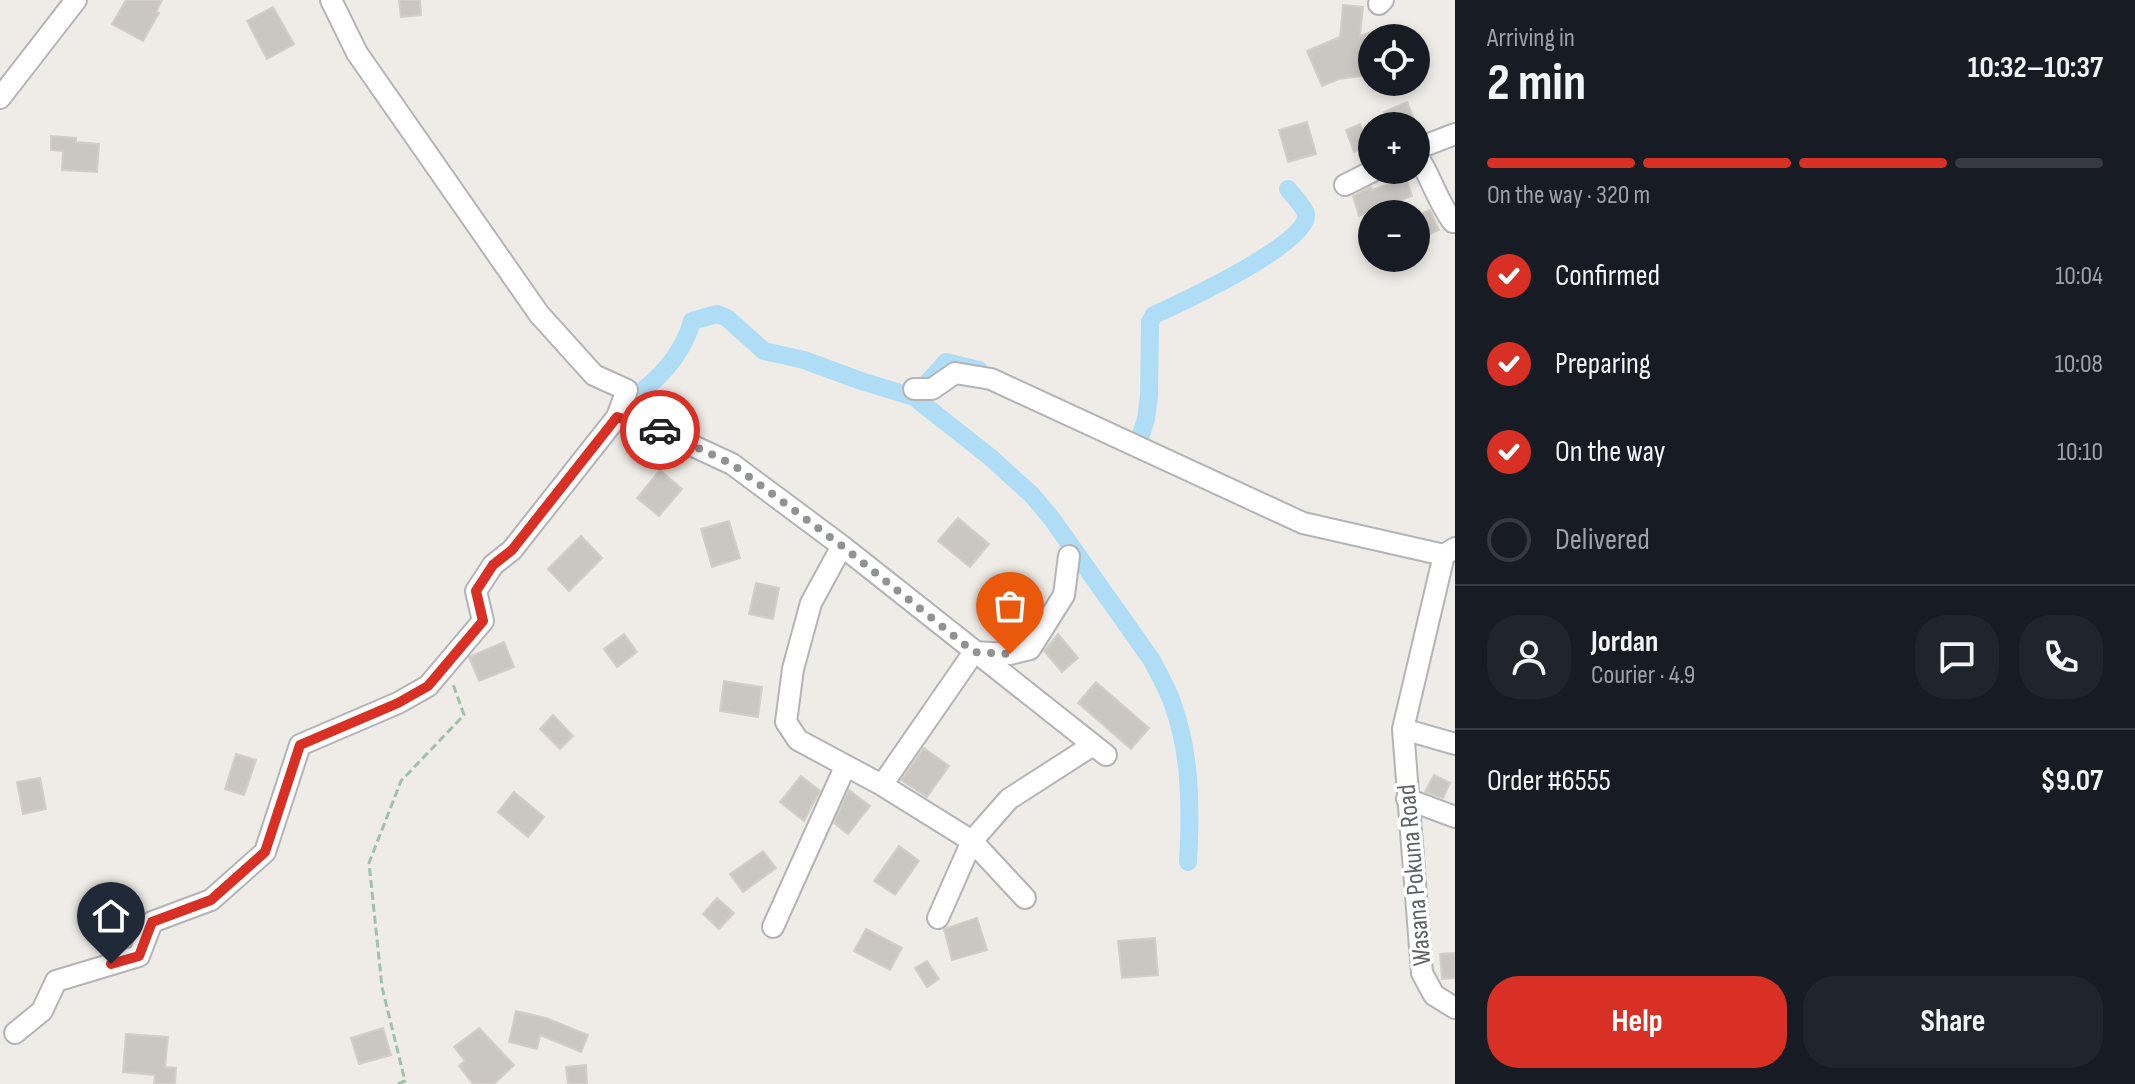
<!DOCTYPE html>
<html lang="en">
<head>
<meta charset="utf-8">
<style>
  :root { --surface:#171b24; --page:#20242c; --text:#f1f3f6; --muted:#9ea1a6; --line:#363941; --accent:#d93025 }
  body { margin:0; font-family:"Sofia Sans Condensed",sans-serif; background:var(--page); color:var(--text); height:100vh; display:flex; flex-direction:column; font-size:30px; white-space:nowrap }
  * { box-sizing:border-box; margin:0 }
  p { font-size:26px; color:var(--muted) }
  .icon { flex:none; width:44px; height:44px; fill:none; stroke:currentColor; stroke-width:2; stroke-linecap:round; stroke-linejoin:round }
  .map { position:relative; flex:1; overflow:hidden }
  .drawer { display:flex; flex-direction:column; background:var(--surface); width:680px }
  .drawer>* { flex:none }
  .controls { position:absolute; left:1358px; top:24px; display:grid; gap:16px }
  .controls a { display:grid; place-items:center; width:72px; height:72px; border-radius:50%; background:var(--surface); box-shadow:0 4px 12px #0003; font-size:40px }
  .pin { position:absolute; display:grid; place-items:center; width:68px; height:68px; color:#fff; margin:-82px -34px; border-radius:50% 50% 50% 0; rotate:-45deg; box-shadow:0 0 8px #0007 }
  .pin .icon { rotate:45deg }
  .courier { position:absolute; display:grid; place-items:center; width:80px; height:80px; margin:-40px; border:6px solid #d93025; border-radius:50%; background:#fff; color:#222; box-shadow:0 2px 10px #0007 }
  .summary em { font-style:normal; font-weight:700 }
  .summary div { display:flex; flex-direction:column-reverse }
  .summary { display:flex; align-items:center; justify-content:space-between; height:136px; padding:0 32px }
  h1 { font-size:52px; font-weight:700; line-height:60px }
  .bar { display:grid; grid-template-columns:repeat(4,1fr); gap:12px 8px; align-content:center; height:96px; padding:0 32px }
  .bar i { height:10px; border-radius:6px; background:var(--line) }
  .bar .current { background:var(--accent) }
  .bar p { grid-column:span 4 }
  .line { display:flex; align-items:center; gap:20px; padding:0 32px; border-top:2px solid var(--line) }
  .line div { flex:1 }
  .round { display:grid; place-items:center; flex:none; width:84px; height:84px; border-radius:32px; background:var(--page) }
  ol { padding:0 32px; list-style:none }
  li { display:flex; align-items:center; gap:24px; height:88px }
  li p { margin-inline-start:auto }
  li .icon { padding:8px; border-radius:50%; background:var(--accent); color:#fff; stroke-width:4 }
  li:last-child { color:var(--muted) }
  li i { width:44px; height:44px; border:4px solid var(--line); border-radius:50% }
  .cta { display:flex; gap:16px; margin-top:auto; padding:16px 32px }
  .cta a { flex:1; height:92px; border-radius:32px; background:var(--accent); color:#fff; font-size:32px; font-weight:700; line-height:92px; text-align:center }
  .cta a+a { background:var(--page); color:var(--text) }
  main { display:flex; flex:1; min-height:0 }
  .map>svg:first-child { display:block }
</style>
</head>
<body>
<main>
<div class="map">
<svg width="1455" height="1084" viewBox="0 0 1455 1084">
  <rect width="100%" height="100%" fill="#efece7"/>
  <g fill="none" stroke-linecap="round" stroke-linejoin="round">
    <!-- canal -->
    <path stroke="#b0ddf6" stroke-width="18" d="M641,392C665,373 684,351 692,321L717,314L727,318L764,351L804,360L861,381L914,397L990,457L1032,495L1052,519L1151,659C1159,674 1168,689 1173,705C1191,754 1191,811 1188,862
      M919,392L946,362L979,370
      M1140,438L1146,419L1149,396L1150,322L1154,315C1178,304 1313,242 1306,214C1304,206 1293,196 1288,189"/>
  </g>
  <!-- building -->
  <path fill="#cac7c3" stroke="#d3cec6" stroke-width="2" d="M126,0H162L156,12L159,13L143,41L112,24Z
    M399,0H420L421,15L401,17Z
    M1343,5L1363,7L1360,36L1372,32V47L1367,49L1370,75L1339,79L1322,86L1307,51L1340,37Z
    M273,7L294,44L267,59L247,21Z
    M1407,102L1417,126H1390L1384,112Z
    M1307,122L1316,154L1288,162L1279,130Z
    M1360,124L1368,146L1354,152L1346,130Z
    M51,136L76,138V142L99,144L97,172L62,170L63,151L51,150Z
    M1406,178L1412,196L1359,216L1353,196L1371,187L1372,190Z
    M1430,210L1439,230L1416,240V216Z
    M660,470L682,489L659,516L637,498Z
    M958,518L989,544L970,567L938,541Z
    M729,521L740,558L712,567L701,529Z
    M581,536L602,558L569,591L548,569Z
    M756,583L779,588L773,619L749,614Z
    M624,634L637,652L617,667L604,649Z
    M1058,634L1078,658L1062,672L1044,651Z
    M504,642L514,667L479,681L469,657Z
    M724,681L762,687L758,717L720,711Z
    M1096,682L1149,728L1131,749L1078,703Z
    M553,715L573,736L560,749L540,729Z
    M924,748L949,766L927,797L901,780Z
    M236,754L256,760L244,795L225,789Z
    M1434,775L1450,783L1443,798L1425,792Z
    M801,776L820,791L804,821L780,802Z
    M40,778L46,809L23,814L17,782Z
    M849,790L870,806L848,834L834,823Z
    M514,792L544,817L528,837L498,812Z
    M899,846L919,861L895,895L874,881Z
    M763,851L776,868L743,892L730,874Z
    M717,898L734,913L719,929L703,914Z
    M977,918L987,950L952,960L944,929Z
    M866,929L902,948L890,970L854,951Z
    M1155,938L1158,975L1122,978L1118,941Z
    M1455,953V978L1442,979L1440,954Z
    M927,961L939,979L927,987L915,968Z
    M516,1011L546,1018L588,1035L581,1052L540,1035L537,1049L509,1042Z
    M383,1028L391,1055L359,1064L351,1038Z
    M479,1028L514,1065L494,1084H473L459,1066L465,1061L454,1047Z
    M126,1034L168,1037L165,1067L176,1068L175,1084H154L155,1075L123,1072Z
    M586,1065L587,1084H568L566,1067Z"/>
  <g fill="none" stroke-linecap="round" stroke-linejoin="round">
    <defs>
      <path id="minor" d="M1379,4L1383,0
        M0,98L76,0
        M1416,149L1455,134
        M1416,154C1431,176 1437,201 1453,222
        M1345,185L1375,170
        M914,389H932L955,373L991,379L1303,523L1444,555L1455,548
        M617,417L648,425L732,464L842,546L1106,755
        M842,546L811,603L793,669L786,722L798,740L882,785L972,841L1025,898
        M1444,555L1403,729L1455,744
        M1403,729L1422,973L1434,995L1455,1008
        M882,785L974,652L1010,654L1030,649L1064,595L1069,556
        M1407,799L1455,817
        M938,918L972,841L1009,799L1093,745
        M773,927L845,767
        M15,1033L42,1011L56,981L139,956L152,922L211,900L265,852L300,745L398,703L428,686L483,621L476,591L493,565L512,550L617,417L627,390L594,375L539,314L357,53L331,0"/>
    </defs>
    <!-- minor casing -->
    <use href="#minor" stroke="#b2b4b7" stroke-width="24"/>
    <!-- path -->
    <path stroke="#a0c3a7" stroke-width="3" stroke-dasharray="8 4" stroke-linecap="butt" d="M398,1084L405,1081L382,987L369,863L401,781L464,715L453,684"/>
    <!-- minor -->
    <use href="#minor" stroke="#fff" stroke-width="20"/>
  </g>
  <g fill="none" stroke-linecap="round" stroke-linejoin="round">
    <!-- done -->
    <path stroke="#919292" stroke-width="8" stroke-dasharray="0 14.4" d="M660,430L732,464L842,546L974,652L1010,654"/>
    <!-- route -->
    <path stroke="#d93025" stroke-width="10" d="M111,964L139,956L152,922L211,900L265,852L300,745L398,703L428,686L483,621L476,591L493,565L512,550L617,417L660,430"/>
  </g>
  <g text-anchor="middle" dominant-baseline="central" stroke-width="7" stroke-linejoin="round" paint-order="stroke">
    <!-- street labels -->
    <g font-size="26" fill="#5e6265" stroke="#fff">
      <text transform="translate(1415 875) rotate(-95)">Wasana Pokuna Road</text>
    </g>
  </g>
</svg>
<div class="controls">
<a><svg class="icon" aria-label="locate" viewBox="0 0 24 24"><circle cx="12" cy="12" r="6"/><path d="M12 2v4M12 18v4M2 12h4M18 12h4"/></svg></a>
<a>+</a>
<a>−</a>
</div>
<div class="pin" style="left:1010px;top:654px;background:#ea580c"><svg class="icon" aria-label="bag" viewBox="0 0 24 24"><path d="M5 8h14l-1 12H6zM9 8a3 3 0 0 1 6 0"/></svg></div>
<div class="pin" style="left:111px;top:964px;background:#1f2937"><svg class="icon" aria-label="home" viewBox="0 0 24 24"><path d="M3 11l9-7 9 7M6 9v11h12V9"/></svg></div>
<div class="courier" style="left:660px;top:430px"><svg class="icon" aria-label="car" viewBox="0 0 24 24"><path d="M5 17H2v-5l4-1 3-4h7l3 4 3 1v5h-3M9 17h6M6 11h13"/><circle cx="7" cy="17" r="2"/><circle cx="17" cy="17" r="2"/></svg></div>
</div>
<section class="drawer">
<div class="summary"><div><h1>2 min</h1><p>Arriving in</p></div><em>10:32–10:37</em></div>
<div class="bar"><i class="current"></i><i class="current"></i><i class="current"></i><i></i><p>On the way · 320 m</p></div>
<ol>
<li><svg class="icon" aria-label="check" viewBox="0 0 24 24"><path d="M5 12l5 5 9-10"/></svg>Confirmed<p>10:04</p></li>
<li><svg class="icon" aria-label="check" viewBox="0 0 24 24"><path d="M5 12l5 5 9-10"/></svg>Preparing<p>10:08</p></li>
<li><svg class="icon" aria-label="check" viewBox="0 0 24 24"><path d="M5 12l5 5 9-10"/></svg>On the way<p>10:10</p></li>
<li><i></i>Delivered</li>
</ol>
<div class="line" style="height:144px"><a class="round"><svg class="icon" aria-label="person" viewBox="0 0 24 24"><circle cx="12" cy="8" r="4"/><path d="M4 21q1-7 8-7t8 7"/></svg></a><div><b>Jordan</b><p>Courier · 4.9</p></div><a class="round"><svg class="icon" aria-label="chat" viewBox="0 0 24 24"><path d="M4 5h16v11H9l-5 4z"/></svg></a><a class="round"><svg class="icon" aria-label="phone" viewBox="0 0 24 24"><path d="M5 4h4l2 5-3 2q2 4 5 5l2-3 5 2v4C11 20 4 13 5 4z"/></svg></a></div>
<div class="line" style="height:104px"><div>Order #6555</div><b>$9.07</b></div>
<div class="cta"><a>Help</a><a>Share</a></div>
</section>
</main>
</body>
</html>
